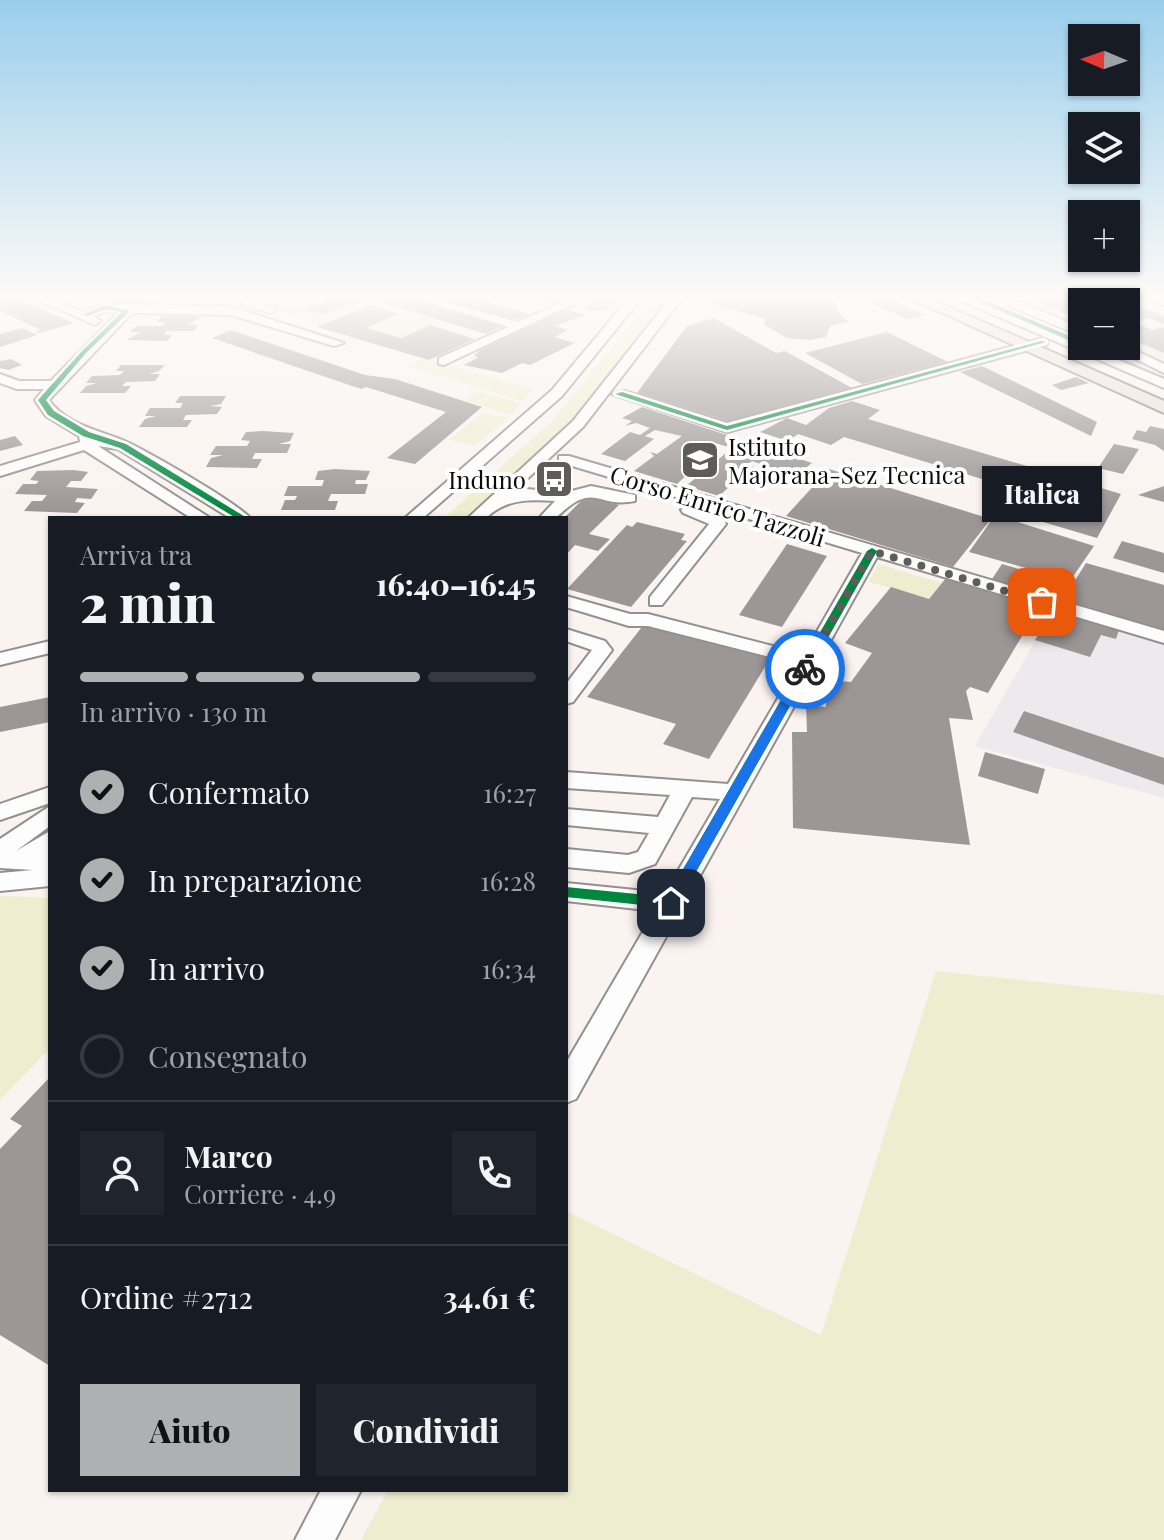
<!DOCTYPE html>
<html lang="it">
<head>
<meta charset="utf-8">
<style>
  :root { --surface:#171b24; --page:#20242c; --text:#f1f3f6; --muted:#9ea1a6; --line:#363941; --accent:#afb0b1 }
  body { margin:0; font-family:"Playfair Display",serif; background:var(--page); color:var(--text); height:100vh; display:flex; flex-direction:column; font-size:30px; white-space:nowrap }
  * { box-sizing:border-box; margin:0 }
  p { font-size:26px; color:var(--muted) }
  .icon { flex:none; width:44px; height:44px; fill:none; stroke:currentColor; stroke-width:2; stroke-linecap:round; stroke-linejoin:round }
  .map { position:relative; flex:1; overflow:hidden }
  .side { position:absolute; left:48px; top:516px; width:520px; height:976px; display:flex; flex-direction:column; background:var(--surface); border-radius:0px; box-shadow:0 2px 6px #0004 }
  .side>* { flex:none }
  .needle { width:52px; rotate:272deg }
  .tools { position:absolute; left:1068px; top:24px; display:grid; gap:16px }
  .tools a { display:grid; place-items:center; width:72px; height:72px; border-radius:0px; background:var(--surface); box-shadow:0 2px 6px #0004; font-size:40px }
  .pin { position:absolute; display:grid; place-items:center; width:68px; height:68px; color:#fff; margin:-34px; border-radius:16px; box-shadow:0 4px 12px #0006 }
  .courier { position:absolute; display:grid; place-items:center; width:80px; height:80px; margin:-40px; border:6px solid #1a73e8; border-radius:50%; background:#fff; color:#222; box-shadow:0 2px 10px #0007 }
  .bubble { position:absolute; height:56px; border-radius:0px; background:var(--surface); box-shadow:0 2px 6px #0004; font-size:26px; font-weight:800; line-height:56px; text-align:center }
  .summary em { font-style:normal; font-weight:800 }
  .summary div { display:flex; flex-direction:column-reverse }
  .summary { display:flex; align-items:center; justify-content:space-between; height:136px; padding:0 32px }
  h1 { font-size:52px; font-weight:800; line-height:60px }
  .bar { display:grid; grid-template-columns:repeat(4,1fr); gap:12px 8px; align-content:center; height:96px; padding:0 32px }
  .bar i { height:10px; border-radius:6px; background:var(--line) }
  .bar .selected { background:var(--accent) }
  .bar p { grid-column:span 4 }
  .line { display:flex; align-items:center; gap:20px; padding:0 32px; border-top:2px solid var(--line) }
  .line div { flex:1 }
  .round { display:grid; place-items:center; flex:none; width:84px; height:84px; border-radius:0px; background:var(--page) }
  ol { padding:0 32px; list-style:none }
  li { display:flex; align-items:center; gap:24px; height:88px }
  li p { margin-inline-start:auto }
  li .icon { padding:8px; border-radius:50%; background:var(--accent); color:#111; stroke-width:4 }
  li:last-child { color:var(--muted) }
  li i { width:44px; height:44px; border:4px solid var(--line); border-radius:50% }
  .cta { display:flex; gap:16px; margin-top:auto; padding:16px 32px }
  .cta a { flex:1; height:92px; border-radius:0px; background:var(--accent); color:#111; font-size:32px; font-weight:800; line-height:92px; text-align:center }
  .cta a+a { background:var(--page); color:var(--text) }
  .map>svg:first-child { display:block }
</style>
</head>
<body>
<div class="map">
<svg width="1164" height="1540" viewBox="0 0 1164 1540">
  <rect width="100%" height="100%" fill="#faf3f0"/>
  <!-- industrial -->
  <path fill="#eee9ed" d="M971,296H1164V377L1090,346H1126V302H1082V343Z
    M1053,610L1164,644V798L975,746Z"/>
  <!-- green -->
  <path fill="#efedd0" d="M277,296H341L307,309L333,318L320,324L257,303Z
    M655,296H673L570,426L471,518H444L551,422Z
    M405,312L437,321L401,338L366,328Z
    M422,359L431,360L534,389L523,401L408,366Z
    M480,391L521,404L511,415L464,400Z
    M482,413L509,418L475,445L449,440Z
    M878,564L942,583L929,599L869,582Z
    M0,896L50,898V1048L0,1100Z
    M936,971L1164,995V1540H361L388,1490H566V1211L821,1335Z"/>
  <!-- building -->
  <path fill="#9c9796" d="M0,296H11L74,323L40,333L35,332L41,330L0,311Z
    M341,296L362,300L322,315L306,309Z
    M399,296L421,302L503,326L486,334L380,302Z
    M456,296H465L529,314L516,320L446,300Z
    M542,296H569L552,304L535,299Z
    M714,296H819L838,305L837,312L849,322L830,326L826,337L810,340L787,338L763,324L766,319L714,305L710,300Z
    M856,296H882L925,315L907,319Z
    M1050,296H1111L1164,316V324L1148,318L1132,322L1153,330L1164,327V353L1126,337V302H1082V320L1034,300Z
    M592,300L612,303L605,311L584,309Z
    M370,305L399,314L366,328L401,338L430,325L475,339L429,360L317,327Z
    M566,309L585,315L555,326L568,330L555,337L575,343L530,365L522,363L502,373L464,365L479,357L474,356L479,351Z
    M162,316L202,317L188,324L198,325L194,331H167L164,335H172L167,341L126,340L141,332H130L136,326H162L165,322H157Z
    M714,318L776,353L785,351L852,388L728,421L637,393L687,326Z
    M22,328L38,335L0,347V334Z
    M231,330L365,375L395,379L482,407L415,464L387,458L446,412L366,387L361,389L212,338Z
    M887,332L948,362L862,384L805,353Z
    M11,359L22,365L8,370L0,368V361Z
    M121,365H165L159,371L149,374H160L155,381L126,382L122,386H131L125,393H80L86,386L97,383H86L92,376L120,375L124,371H116Z
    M982,366L1097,422L1091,436L960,372Z
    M1076,377L1089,383L1061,390L1052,385Z
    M180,396H226L221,404L210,406L222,407L217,414L186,415L183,420H192L187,427H139L145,419L156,416H145L150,408H180L183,403H175Z
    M852,401L880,410L868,419L1121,494L1097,538L1033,519L1048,499L844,437L831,445L798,434L788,441L760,432L787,418L806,425L829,408Z
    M642,407L757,445L812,463L795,476L752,461L747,465L757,468L748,470L719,496L686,486L732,448L715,443L680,470L689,473L677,484L634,471L654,456L650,452L657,454L682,436L655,430L645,436L654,439L625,461L601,454L630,432L640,435L650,428L636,423L625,426L632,421L622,418Z
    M1150,426L1164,429V451L1155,445L1132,439L1137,430L1146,432Z
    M262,431L294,433L290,441L279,444H291L287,453H255L252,459H262L257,468L206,467L211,458L223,455H210L216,446H247L250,441L241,440L246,432Z
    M15,436L23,445L0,451V440Z
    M1114,444L1139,449L1123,474L1098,468Z
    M335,469L370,471L366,480H356L355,484H368L365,494H331L328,501H338L335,510H281L285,500H295L297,496H284L288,486H322L324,480H315L318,471Z
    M829,469L991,519L953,567L786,516Z
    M74,470L88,472L81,481H71L66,487L98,489L91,499L77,498L75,502L85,503L77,513L24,511L32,501H42L47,495L15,494L23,484H36L39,481L30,480L37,471Z
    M1164,486V502L1138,495Z
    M586,496L619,505L589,534L610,539L598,551L575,545L566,555V516Z
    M995,515L1094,546L1070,581L1074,582L1086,563L1164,585V631L992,579L1002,564L1056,580L1058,577L969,552Z
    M637,522L685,534L681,540L687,541L631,607L567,589L627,525L632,527Z
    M1122,541L1164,553V573L1113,558Z
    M787,544L827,556L782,627L739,615Z
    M946,578L1040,606L988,693L970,687L966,691L973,720L949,718L970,845L793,828L792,732H807L806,705L826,707V680L851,682L872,653L845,643L891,587L929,599Z
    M1053,610L1119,630L1116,639L1101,635L1090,657L1035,640Z
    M645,623L771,657L709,759L663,744L676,724L587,697Z
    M50,697V722L0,732V707Z
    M1024,711L1164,758V785L1013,732Z
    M985,752L1045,769L1038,794L978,776Z
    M50,1077V1366L0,1335V1149L22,1126L10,1119Z"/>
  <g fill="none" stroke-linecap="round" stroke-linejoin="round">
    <defs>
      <path id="minor" d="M29,296H44L83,312L105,303L232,307L344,343L334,346L231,315L132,313L49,400C68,427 102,430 129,443C152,454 236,502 250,518H230L118,449L98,446L210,518H191L84,450L0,476V466L80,442L79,436L46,416L35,400L44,389H17L0,383V374L19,381H51L118,313L106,311L93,316L101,321L95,325Z
        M252,296H268L258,302L277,309L271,313L243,305V299Z
        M407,296H425L518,322L575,296H590L444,365L439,364V358L508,327Z
        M598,296H643L562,396L423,518H405L552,390L624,304Z
        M672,296H684L583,427L513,492L525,489L568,492L591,486L635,495V501C596,509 595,479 556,518H539L555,501C528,499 506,499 486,518H468L573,421Z
        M950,296H965L1164,379V388Z
        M1145,296L1164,297V305L1147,298Z
        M1017,301L1082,328V336L1013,308L1011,305Z
        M1043,338L1047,339V345L727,432L612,394L624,391L727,423Z
        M1110,346H1126L1164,364V373Z
        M559,456H569L1164,631V643L877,557L576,1099L566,1103V1063L655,911L566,901V883L665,893L720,799L692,797L655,864L629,873L566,867V849L628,855L638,852L649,833L566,825V809L658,817L670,795L566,788V772L728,784L798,664L648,626H629L566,607V596L630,614H648L804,654L862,553L559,462Z
        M689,505L719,514L726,524L662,605H650V597L709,524L683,513L681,510Z
        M566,629L605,641L612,650L573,702L566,704V684L592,650L566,641Z
        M50,641V653L0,665V653Z
        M50,787V803L0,820V804Z
        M50,806V826L16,851L50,831V886L0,891V873L33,870L0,868V839Z
        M321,1490H361L335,1540H295Z"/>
      <path id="major" d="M905,296H924L1164,401V413Z"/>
    </defs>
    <!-- minor casing -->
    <use href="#minor" stroke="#93908f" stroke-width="4"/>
    <!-- major casing -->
    <use href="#major" stroke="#807d7c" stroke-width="4"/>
    <!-- minor -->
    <use href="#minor" fill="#fefdfd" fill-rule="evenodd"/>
    <!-- major -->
    <use href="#major" fill="#ecded7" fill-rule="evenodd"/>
    <defs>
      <path id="cycleway" d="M966,296H974L1082,341V346Z
        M105,305L130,311L86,353L46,400L54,411L89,432L126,444L247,518H236L120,448L83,436L48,415L38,400L82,351L122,312L106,309L87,316L82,315Z
        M1041,341L1046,342L727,430L615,394L622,392L727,426Z
        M872,548L877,551L676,907L671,908L566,897V887L667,897L867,551Z"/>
    </defs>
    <!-- cycleway casing -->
    <use href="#cycleway" stroke="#fff" stroke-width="5"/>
    <!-- cycleway -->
    <use href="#cycleway" fill="#00873e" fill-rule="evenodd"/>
  </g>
  <!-- sky -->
  <linearGradient id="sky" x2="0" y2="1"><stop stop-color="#9aceec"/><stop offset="0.58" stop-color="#fdfaf8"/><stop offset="1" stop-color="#fdfaf8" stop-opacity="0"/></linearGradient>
  <rect width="1164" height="511" fill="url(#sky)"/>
  <!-- route -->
  <path fill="#1a73e8" d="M805,665L811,669L676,907H666V899L799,669Z"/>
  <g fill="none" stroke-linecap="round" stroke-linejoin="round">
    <!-- done -->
    <path stroke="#5f5d5c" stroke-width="8" stroke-dasharray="0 14.4" d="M805,669L872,551L1042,602"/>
  </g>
  <!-- icons -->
  <defs>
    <symbol id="school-square" viewBox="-11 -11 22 22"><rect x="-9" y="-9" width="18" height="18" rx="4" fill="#5f5d5c" stroke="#fff"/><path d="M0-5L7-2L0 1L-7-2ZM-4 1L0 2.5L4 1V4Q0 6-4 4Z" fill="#fff"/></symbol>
    <symbol id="bus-square" viewBox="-11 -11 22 22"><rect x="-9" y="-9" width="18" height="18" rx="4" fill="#5f5d5c" stroke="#fff"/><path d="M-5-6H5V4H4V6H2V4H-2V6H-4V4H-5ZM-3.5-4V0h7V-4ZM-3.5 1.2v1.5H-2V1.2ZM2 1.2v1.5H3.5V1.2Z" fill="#fff"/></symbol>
  </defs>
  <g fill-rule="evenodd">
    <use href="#school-square" x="678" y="438" width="44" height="44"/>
    <use href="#bus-square" x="532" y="457" width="44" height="44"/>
  </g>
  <g text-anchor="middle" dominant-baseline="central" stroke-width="8" stroke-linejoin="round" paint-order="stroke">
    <!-- far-poi labels -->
    <g font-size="24" fill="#0c0c0c" stroke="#fff" text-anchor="start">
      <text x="728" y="446">Istituto<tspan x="728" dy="28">Majorana-Sez Tecnica</tspan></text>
      <text x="526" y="479" text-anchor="end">Induno</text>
    </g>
    <!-- far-street labels -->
    <g font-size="24" fill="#0c0c0c" stroke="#fff">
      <text transform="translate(718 505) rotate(17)">Corso Enrico Tazzoli</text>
    </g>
  </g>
</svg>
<div class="tools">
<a><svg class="needle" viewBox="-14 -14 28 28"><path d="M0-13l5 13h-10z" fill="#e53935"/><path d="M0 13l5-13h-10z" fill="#9ea1a6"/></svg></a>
<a><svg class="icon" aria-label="layers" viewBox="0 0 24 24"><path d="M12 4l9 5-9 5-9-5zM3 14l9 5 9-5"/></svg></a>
<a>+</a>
<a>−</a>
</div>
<div class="pin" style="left:1042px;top:602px;background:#ea580c"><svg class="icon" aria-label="bag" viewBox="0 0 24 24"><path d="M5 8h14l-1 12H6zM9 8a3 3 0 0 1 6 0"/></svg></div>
<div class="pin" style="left:671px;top:903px;background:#1f2937"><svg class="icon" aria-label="home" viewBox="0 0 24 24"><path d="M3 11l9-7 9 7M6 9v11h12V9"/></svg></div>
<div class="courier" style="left:805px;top:669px"><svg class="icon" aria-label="bike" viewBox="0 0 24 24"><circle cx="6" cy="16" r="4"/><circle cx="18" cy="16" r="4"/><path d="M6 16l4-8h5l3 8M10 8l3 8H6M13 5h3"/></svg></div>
<div class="bubble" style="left:982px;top:466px;width:120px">Italica</div>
<section class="side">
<div class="summary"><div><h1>2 min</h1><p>Arriva tra</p></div><em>16:40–16:45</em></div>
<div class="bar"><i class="selected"></i><i class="selected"></i><i class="selected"></i><i></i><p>In arrivo · 130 m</p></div>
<ol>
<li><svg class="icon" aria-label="check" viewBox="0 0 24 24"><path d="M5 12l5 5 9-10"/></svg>Confermato<p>16:27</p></li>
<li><svg class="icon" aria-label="check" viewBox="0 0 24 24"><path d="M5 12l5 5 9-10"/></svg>In preparazione<p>16:28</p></li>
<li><svg class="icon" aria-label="check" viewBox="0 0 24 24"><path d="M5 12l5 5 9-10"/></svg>In arrivo<p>16:34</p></li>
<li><i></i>Consegnato</li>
</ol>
<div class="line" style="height:144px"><a class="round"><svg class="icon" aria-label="person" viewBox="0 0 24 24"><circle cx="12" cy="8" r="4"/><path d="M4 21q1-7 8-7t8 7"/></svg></a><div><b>Marco</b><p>Corriere · 4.9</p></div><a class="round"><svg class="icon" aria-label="phone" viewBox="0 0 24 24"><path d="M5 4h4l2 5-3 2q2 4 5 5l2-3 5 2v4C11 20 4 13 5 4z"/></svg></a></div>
<div class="line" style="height:104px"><div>Ordine #2712</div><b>34.61 €</b></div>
<div class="cta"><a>Aiuto</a><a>Condividi</a></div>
</section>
</div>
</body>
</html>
